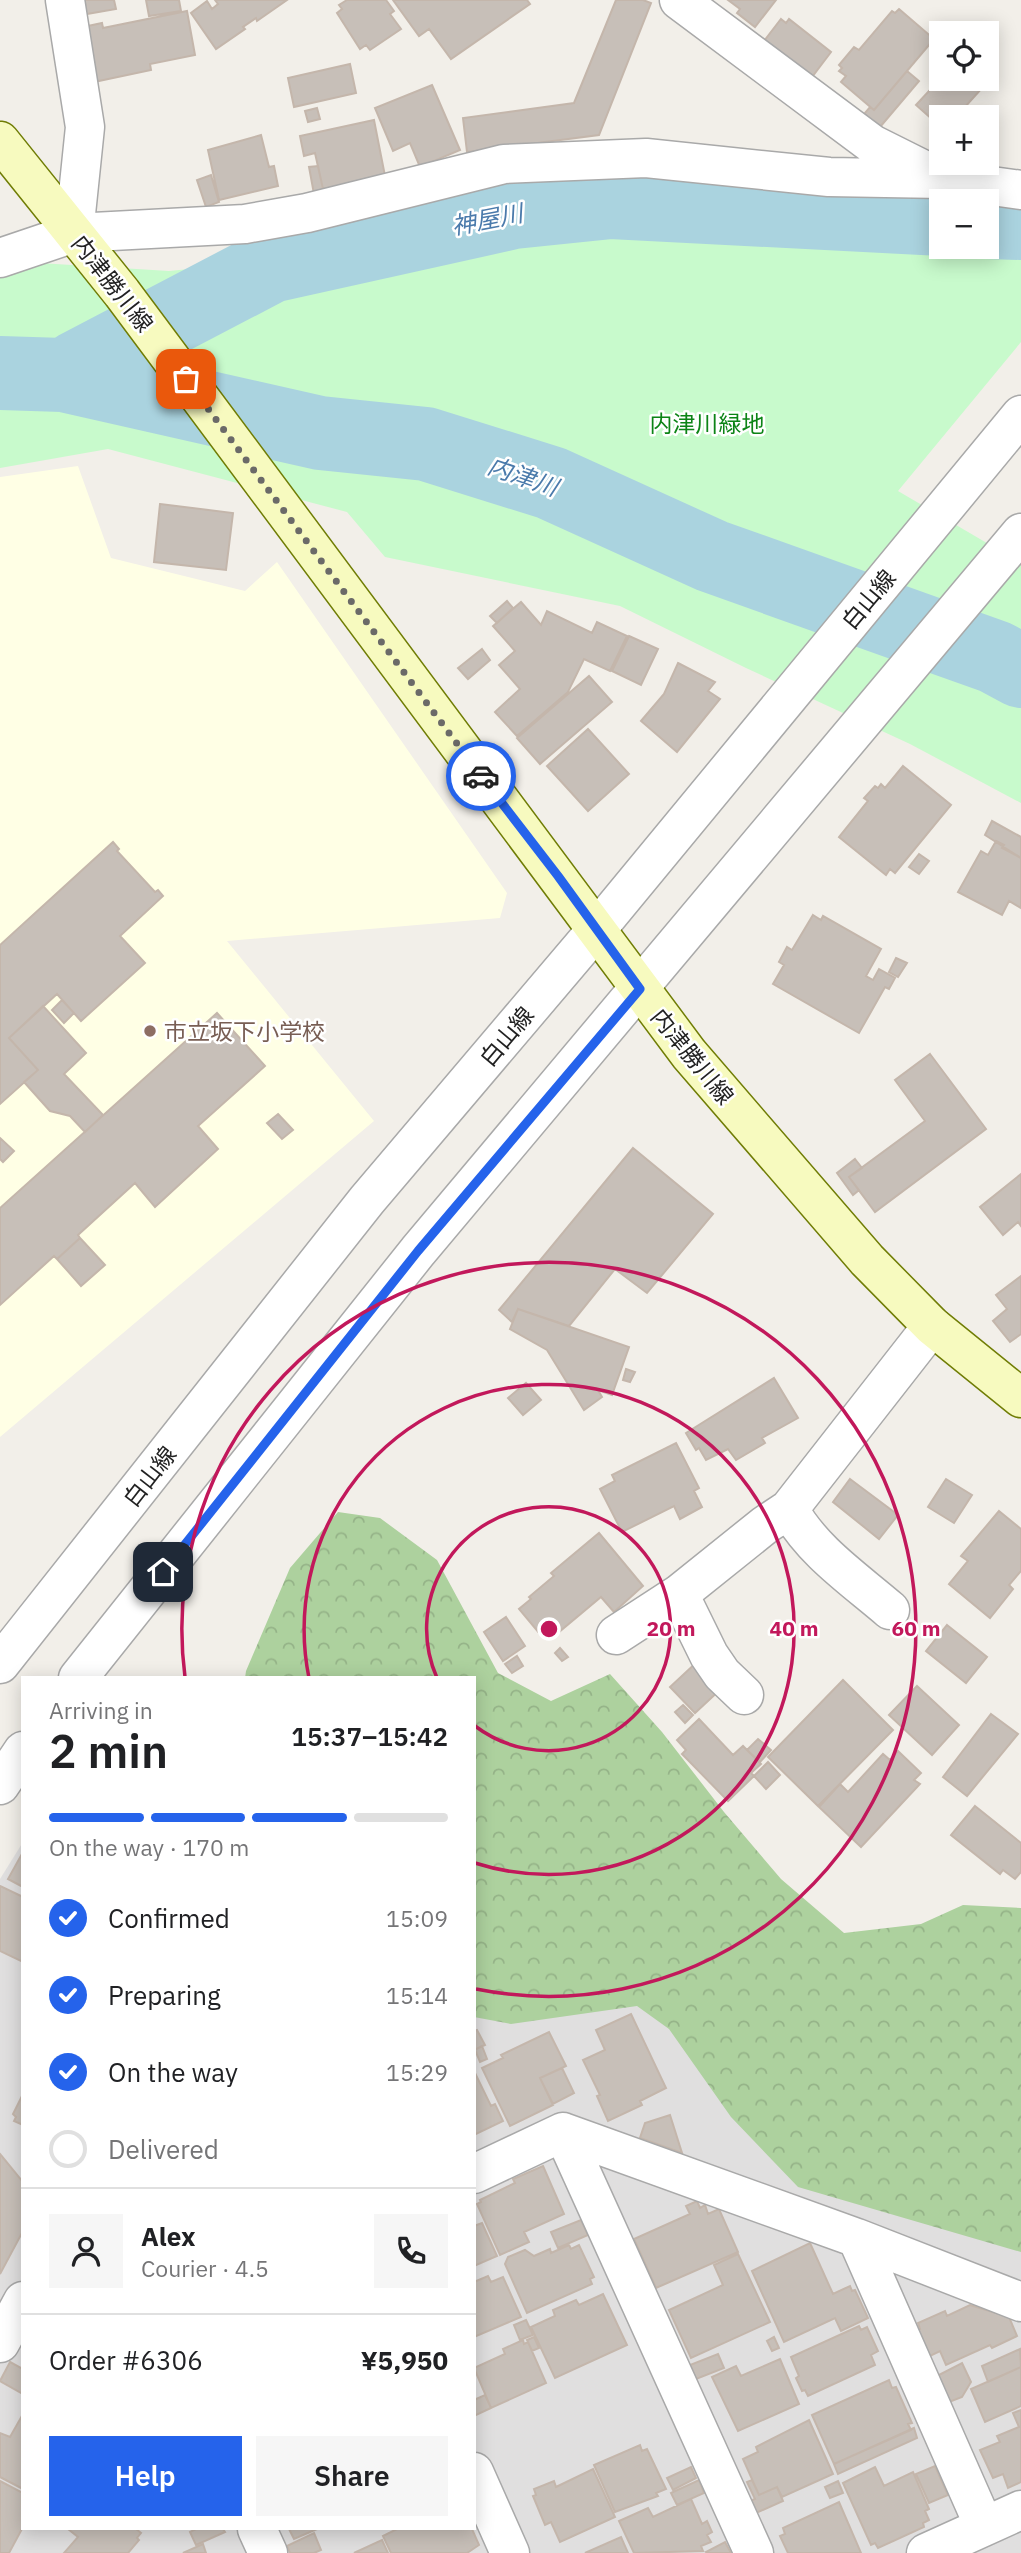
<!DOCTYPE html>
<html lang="en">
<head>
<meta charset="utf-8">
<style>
  :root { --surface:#fff; --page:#f6f6f6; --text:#202124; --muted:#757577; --line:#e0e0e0; --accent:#2563eb }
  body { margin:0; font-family:"IBM Plex Sans","Noto Sans JP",sans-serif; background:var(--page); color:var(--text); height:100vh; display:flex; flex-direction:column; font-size:26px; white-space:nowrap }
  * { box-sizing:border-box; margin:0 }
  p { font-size:23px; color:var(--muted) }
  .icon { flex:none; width:38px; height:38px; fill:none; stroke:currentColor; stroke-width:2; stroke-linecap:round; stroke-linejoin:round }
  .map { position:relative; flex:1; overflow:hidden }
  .sheet { position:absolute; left:21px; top:1676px; width:455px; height:854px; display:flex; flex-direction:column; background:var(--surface); border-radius:0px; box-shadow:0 4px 18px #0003 }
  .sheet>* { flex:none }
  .controls { position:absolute; left:929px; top:21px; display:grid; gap:14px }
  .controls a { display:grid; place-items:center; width:70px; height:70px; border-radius:0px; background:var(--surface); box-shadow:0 4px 18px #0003; font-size:35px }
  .pin { position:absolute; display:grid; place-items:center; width:60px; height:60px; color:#fff; margin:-30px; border-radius:14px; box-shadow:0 4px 10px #0006 }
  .courier { position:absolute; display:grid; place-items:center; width:70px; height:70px; margin:-35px; border:5px solid #2563eb; border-radius:50%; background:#fff; color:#222; box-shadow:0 2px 9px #0007 }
  .head em { font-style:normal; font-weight:600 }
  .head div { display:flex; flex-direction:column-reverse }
  .head { display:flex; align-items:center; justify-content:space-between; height:119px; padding:0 28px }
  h1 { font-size:46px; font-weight:600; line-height:52px }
  .bar { display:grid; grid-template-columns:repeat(4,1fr); gap:10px 7px; align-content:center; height:84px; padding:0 28px }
  .bar i { height:9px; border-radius:5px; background:var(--line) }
  .bar .active { background:var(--accent) }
  .bar p { grid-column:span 4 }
  .line { display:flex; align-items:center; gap:18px; padding:0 28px; border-top:2px solid var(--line) }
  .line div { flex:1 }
  .round { display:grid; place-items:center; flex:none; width:74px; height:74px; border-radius:0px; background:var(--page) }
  ol { padding:0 28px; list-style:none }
  li { display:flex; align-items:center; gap:21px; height:77px }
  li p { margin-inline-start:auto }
  li .icon { padding:7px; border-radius:50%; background:var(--accent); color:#fff; stroke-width:4 }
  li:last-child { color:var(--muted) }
  li i { width:38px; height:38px; border:4px solid var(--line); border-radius:50% }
  .button { display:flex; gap:14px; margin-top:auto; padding:14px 28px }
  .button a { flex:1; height:80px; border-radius:0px; background:var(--accent); color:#fff; font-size:28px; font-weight:600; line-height:80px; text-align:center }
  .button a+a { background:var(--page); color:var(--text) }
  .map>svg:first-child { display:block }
</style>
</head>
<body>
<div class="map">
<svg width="1021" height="2553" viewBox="0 0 1021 2553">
  <defs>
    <pattern id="forest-crowns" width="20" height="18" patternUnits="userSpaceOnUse" patternTransform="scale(1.75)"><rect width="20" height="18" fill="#add19e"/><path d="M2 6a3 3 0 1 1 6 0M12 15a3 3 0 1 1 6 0" fill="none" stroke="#95b388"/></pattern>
  </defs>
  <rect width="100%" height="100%" fill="#f2efe9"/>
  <!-- residential -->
  <path fill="#e0dfdf" d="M23,1842V2529H474V1999L615,1986L1021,2133V2553H0V1879Z"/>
  <!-- education -->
  <path fill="#ffffe5" d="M78,466L111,558L245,591L277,562L507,893L500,918L227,941L374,1121L0,1437V477Z"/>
  <!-- forest -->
  <path fill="url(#forest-crowns)" d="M338,1512L380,1518L437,1560L498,1673L551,1701L610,1674L662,1732L724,1812L781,1879L844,1933L921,1924L963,1905L1021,1908V2252L798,2187L731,2117L669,2029L637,2006L511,2024L474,2017V1678H245L246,1671L290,1568Z"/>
  <!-- park -->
  <path fill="#c8facc" d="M561,218L920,223L941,225L942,247H987V229L1021,232V342L898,491L1021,563V803L910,744L746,668L620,606L385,557L347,512L108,449L0,468V271L23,262L169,271L424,246Z"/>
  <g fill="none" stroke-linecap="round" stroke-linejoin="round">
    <!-- river -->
    <path stroke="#aad3df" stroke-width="74" d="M987,222L1021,223
      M76,368L271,266L514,212L611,202L942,219
      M0,373L63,375L320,433L426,444L551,483L712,556L995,657L1021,671"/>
  </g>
  <!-- building -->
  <path fill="#c7bfb8" stroke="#c4b6ab" stroke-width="2" d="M79,0H114L116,9L81,15Z
    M146,0H179L181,11L149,16Z
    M215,0H287L257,21L256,18L243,27L245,29L216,49L191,13L207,1L212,9L218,4Z
    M347,0H386L394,11L390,14L401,29L370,50L366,45L360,49L337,13L342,9L339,5Z
    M393,0H527L530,4L451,59L429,29L419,36Z
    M616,0H643L651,3L599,135L467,152L463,118L574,103Z
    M728,0H776L755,27L737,13L740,9Z
    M899,9L934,39L874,110L841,82L846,76L839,71L842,68L839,65L854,47L859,50L892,11L895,13Z
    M187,11L195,55L150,64L151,70L94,82L83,27L102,23L103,28Z
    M781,19L786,23L789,19L831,52L809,81L764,41Z
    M350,64L356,93L294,107L288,78Z
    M907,71L919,81L880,127L864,114L870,107L874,110Z
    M942,77L972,79L982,88L956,117H942V128L916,105Z
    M432,85L460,150L420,167L410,143L393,151L375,108Z
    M317,108L320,119L308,122L305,111Z
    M374,120L385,176L323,189L315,153L304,156L300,136Z
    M261,135L269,167L274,166L278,186L219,200L208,150Z
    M318,166L323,189L326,191L314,194L309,167Z
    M211,175L219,202L206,207L197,180Z
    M160,504L233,513L226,570L154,562Z
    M507,601L513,608L497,623L490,616Z
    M521,602L541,625L547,611L592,633L597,622L627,636L610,671L584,659L568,692L517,736L495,712L520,689L499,665L515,651L493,626Z
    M629,636L658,649L641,685L612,671Z
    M482,649L490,660L468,679L458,668Z
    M678,663L715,682L708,691L720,699L677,752L641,721L664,694Z
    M589,676L612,702L540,764L517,738Z
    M588,729L629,774L588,811L547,766Z
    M903,766L951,805L895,873L890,869L886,875L839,837L868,801L864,798L875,786L878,788L881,784L885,788Z
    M992,821L1021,837V858L985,835Z
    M996,841L1004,845L1002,848L1021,858V908L1009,901L1002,915L958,892L981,851L988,855Z
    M113,842L119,849L117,851L155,892L158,890L163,896L120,936L145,963L81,1021L57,994L9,1038L38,1070L0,1104V945Z
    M919,854L929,861L919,874L909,867Z
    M813,915L821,920L823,916L881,949L866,976L873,980L879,969L895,978L889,989L885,987L859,1033L773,984L784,965L779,962L787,947L792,950Z
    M896,958L907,963L898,977L889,972Z
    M62,1000L74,1013L64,1023L52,1010Z
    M43,1006L86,1053L64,1074L103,1115L85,1132L70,1116L50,1111L24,1082L38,1070L9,1038Z
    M217,1013L265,1066L198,1126L218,1149L155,1207L135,1183L78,1235L80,1238L57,1259L54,1256L0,1305V1208Z
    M930,1054L986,1129L875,1212L849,1177L925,1121L895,1080Z
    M278,1114L293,1130L282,1139L267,1123Z
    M0,1138L14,1151L3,1162L0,1159Z
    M633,1148L713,1214L647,1293L615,1269L569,1326L518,1309L512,1322L499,1310Z
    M855,1159L862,1168L849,1177L859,1190L853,1195L837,1173Z
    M1021,1174V1226L1018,1222L1003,1235L980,1207Z
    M80,1238L105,1265L81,1286L57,1259Z
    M1021,1276V1334L1010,1342L993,1321L1007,1309L996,1295Z
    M518,1309L629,1347L612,1395L598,1390L602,1397L584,1410L547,1350L510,1329Z
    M626,1369L635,1372L630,1382L623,1380Z
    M774,1378L798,1418L762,1438L765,1443L736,1460L728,1449L706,1460L699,1448L696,1450L686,1433Z
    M526,1383L541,1400L523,1415L508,1398Z
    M676,1443L699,1488L694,1491L702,1507L680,1519L674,1506L622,1532L600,1489L615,1481L612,1475Z
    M850,1479L898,1515L879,1539L833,1502Z
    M946,1479L972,1495L954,1523L928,1507Z
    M999,1511L1021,1529V1571L1009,1585L1013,1589L990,1618L949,1584L968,1561L961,1556Z
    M599,1533L643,1586L614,1612L601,1597L559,1632L552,1624L540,1634L519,1609L531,1599L529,1597L554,1576L551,1573Z
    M506,1617L525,1646L503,1661L484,1632Z
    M947,1625L987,1657L966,1683L926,1651Z
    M560,1648L568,1657L562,1661L555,1653Z
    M517,1656L523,1666L512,1673L505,1664Z
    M697,1662L722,1688L695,1713L670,1687Z
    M843,1680L893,1730L818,1806L768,1757Z
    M917,1686L959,1725L932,1755L889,1715Z
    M683,1705L693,1715L685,1723L675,1712Z
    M991,1714L1018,1734L967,1796L943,1777Z
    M699,1719L733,1755L743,1746L761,1764L751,1773L754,1776L728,1801L682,1754L686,1750L677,1740Z
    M758,1739L771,1750L760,1762L747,1750Z
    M898,1751L921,1773L914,1780L920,1784L861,1847L819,1807L840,1784L848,1792L883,1754L890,1760Z
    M768,1762L780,1775L766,1789L754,1776Z
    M975,1806L1021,1843V1872L1015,1879L1003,1870L1000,1874L951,1835Z
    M23,1852V1887L8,1879Z
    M0,1886L23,1897V1962L0,1951Z
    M631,2014L666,2088L640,2101L642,2105L608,2121L597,2096L600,2095L583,2060L605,2050L596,2030Z
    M477,2030L485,2045L474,2050V2031Z
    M549,2032L566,2066L540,2078L553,2105L510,2126L482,2068L503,2058L501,2055Z
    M482,2046L487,2059L480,2062L475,2050Z
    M562,2068L574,2093L553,2104L540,2078Z
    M474,2071L491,2106L495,2104L503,2121L474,2135Z
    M23,2094V2125L14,2121L16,2117L13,2114Z
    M670,2115L682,2153L640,2138L645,2123Z
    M0,2154L23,2182V2231L0,2274Z
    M543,2166L564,2214L524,2232L529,2242L500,2255L477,2204L481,2202L480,2200L515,2183L513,2179Z
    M697,2201L700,2208L705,2205L708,2214L719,2209L738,2252L656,2288L634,2239L690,2214L686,2206Z
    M581,2220L588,2235L558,2248L551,2232Z
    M482,2223L497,2256L474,2266V2226Z
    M810,2243L833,2294L850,2286L852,2291L855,2290L868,2318L841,2331L835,2318L784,2342L752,2271Z
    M569,2245L571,2249L579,2245L594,2277L590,2279L592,2284L527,2313L505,2264L508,2257L525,2250L534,2256L550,2249L551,2253Z
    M738,2254L770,2322L691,2358L669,2310L723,2285L714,2265Z
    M488,2276L491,2282L503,2277L521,2317L474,2337V2282Z
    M603,2294L627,2345L555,2378L531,2327L555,2316L553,2310L576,2300L579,2305Z
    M970,2305L1009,2317L1017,2336L992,2348L990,2345L946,2365L940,2351L928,2357L917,2331L920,2329L918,2323L945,2311L947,2316Z
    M526,2320L533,2335L520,2340L514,2325Z
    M859,2326L861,2330L867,2327L878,2351L871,2355L875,2365L808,2396L805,2390L802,2391L796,2378L799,2376L791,2357Z
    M534,2337L539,2348L532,2351L527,2340Z
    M774,2337L779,2348L772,2351L767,2341Z
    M523,2340L524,2344L528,2342L546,2383L491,2408L474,2368L505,2354L503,2349Z
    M1020,2349L1021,2367L988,2382L982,2366Z
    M718,2354L724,2368L696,2379L690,2365Z
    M780,2359L799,2404L738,2431L712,2377L736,2366L741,2376Z
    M10,2362L23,2369V2394L0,2381Z
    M962,2363L971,2382L962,2397L949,2402L937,2376Z
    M1021,2367V2406L985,2422L971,2389Z
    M889,2380L892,2388L896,2387L912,2423L908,2424L911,2430L834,2464L812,2415Z
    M485,2395L491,2408L474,2416V2400Z
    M1021,2410V2482L1008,2488L1003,2474L993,2478L980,2450L1000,2442L997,2436L1019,2427L1013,2413Z
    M23,2414V2489L0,2477V2433L10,2437Z
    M809,2420L833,2474L782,2497L777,2487L759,2495L743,2459L758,2452L756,2447Z
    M914,2428L917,2438L838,2474L834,2464Z
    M640,2445L642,2451L647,2449L666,2489L656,2493L658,2496L615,2512L594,2465Z
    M935,2466L948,2495L929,2503L916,2474Z
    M691,2467L696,2478L673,2490L667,2478Z
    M875,2467L884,2486L913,2472L929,2509L925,2511L929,2520L923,2523L924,2527L878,2548L875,2543L871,2545L843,2483Z
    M593,2469L615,2517L560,2542L551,2522L545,2525L533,2496L536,2495L534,2489L554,2481L556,2487Z
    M699,2480L704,2493L677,2505L671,2493Z
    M752,2480L759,2495L777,2487L783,2501L756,2513L750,2501L755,2499L747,2482Z
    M0,2481L23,2493V2527L9,2553H0Z
    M838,2481L843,2493L830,2498L825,2487Z
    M691,2499L702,2524L707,2521L712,2532L707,2535L711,2542L701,2546L703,2551L634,2553L619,2521L648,2508L653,2517Z
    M839,2502L861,2553H788L780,2536L785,2534L783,2528Z
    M68,2529H136L141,2533L137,2538L139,2540L128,2553H64L78,2537Z
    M196,2529H223L225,2532L196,2545L190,2532Z
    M289,2529H317L294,2539Z
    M397,2529H472L479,2545L467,2553H391L383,2536Z
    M314,2533L321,2550L314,2553H290L287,2546Z
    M621,2537L628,2553H585Z
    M382,2540L388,2553H354Z
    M725,2542L731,2553H707L706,2552Z
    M203,2544L206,2553H183Z"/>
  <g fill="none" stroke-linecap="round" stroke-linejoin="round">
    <defs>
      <path id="minor" d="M65,0L85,127L74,233
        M679,0L872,144L942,179L1021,190
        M0,258L74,233L245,224L307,213L504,164L646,158L829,177L942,179
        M789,1509C812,1551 854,1579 890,1610
        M679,1594L709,1655L722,1674L744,1695
        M616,1635L679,1594L765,1525L789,1509L932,1326
        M563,2132L754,2553
        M474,2174L563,2132L857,2238L1021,2302
        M857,2238L984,2526
        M0,2343L23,2301
        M474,2472L510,2553
        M257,2529L268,2553
        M926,2553L1021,2510"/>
      <path id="tertiary" d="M0,1664L367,1200L597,929L1021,415
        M78,1678L418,1251L1021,533
        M0,1785L23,1751"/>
      <path id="secondary" d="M0,141L122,293L689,1054L867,1260L932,1326L1021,1398"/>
    </defs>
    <!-- minor casing -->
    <use href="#minor" stroke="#a9a9a9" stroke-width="41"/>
    <!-- tertiary casing -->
    <use href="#tertiary" stroke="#a9a9a9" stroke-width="41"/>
    <!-- secondary casing -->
    <use href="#secondary" stroke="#707d05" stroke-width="41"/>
    <!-- minor -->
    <use href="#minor" stroke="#fff" stroke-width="38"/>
    <!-- tertiary -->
    <use href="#tertiary" stroke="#fff" stroke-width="38"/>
    <!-- secondary -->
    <use href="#secondary" stroke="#f7fabf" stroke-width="38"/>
  </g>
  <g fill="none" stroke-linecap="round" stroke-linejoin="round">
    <!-- done -->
    <path stroke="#6b6a68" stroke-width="7" stroke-dasharray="0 12.6" d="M186,379L481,776"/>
    <!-- route -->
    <path stroke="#2563eb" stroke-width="9" d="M163,1572L418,1251L640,989L558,876L481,776"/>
  </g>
  <!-- distance rings -->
  <g fill="none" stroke="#c2185b" stroke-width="3.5">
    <path d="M437 1678A122 122 0 1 1 475 1726"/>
    <path d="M309 1678A245 245 0 1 1 475 1863"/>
    <path d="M185 1677A367 367 0 1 1 476 1989"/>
  </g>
  <!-- markers -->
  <circle fill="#8d6e63" stroke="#fff" stroke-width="2.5" cx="150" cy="1031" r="7"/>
  <g text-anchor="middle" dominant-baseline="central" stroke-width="5" stroke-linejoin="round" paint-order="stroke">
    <!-- street labels -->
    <g font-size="23" fill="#222" stroke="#fff">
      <text transform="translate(113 283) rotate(52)">内津勝川線</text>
      <text transform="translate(868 599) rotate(-50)">白山線</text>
      <text transform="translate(506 1036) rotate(-50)">白山線</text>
      <text transform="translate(693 1056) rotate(51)">内津勝川線</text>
      <text transform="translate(149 1476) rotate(-52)">白山線</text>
    </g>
    <!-- park labels -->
    <g font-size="23" fill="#0c8416" stroke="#fff">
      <text x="707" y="423">内津川緑地</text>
    </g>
    <!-- education labels -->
    <g font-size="23" fill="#785e54" stroke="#fff" text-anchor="start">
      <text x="164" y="1031">市立坂下小学校</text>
    </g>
    <!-- water labels -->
    <g font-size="24" font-style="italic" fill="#4a7aab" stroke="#fff">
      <text transform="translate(487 219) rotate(-11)">神屋川</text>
      <text transform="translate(523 476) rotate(19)">内津川</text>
    </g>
  </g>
  <circle cx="549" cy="1629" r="10" fill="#c2185b" stroke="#fff" stroke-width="3.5"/>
  <g font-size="21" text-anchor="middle" font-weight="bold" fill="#c2185b" stroke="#fff" stroke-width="5" stroke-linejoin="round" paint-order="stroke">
    <text x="671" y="1636">20 m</text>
    <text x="794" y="1636">40 m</text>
    <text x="916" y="1636">60 m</text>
  </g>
</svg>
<div class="controls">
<a><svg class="icon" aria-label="locate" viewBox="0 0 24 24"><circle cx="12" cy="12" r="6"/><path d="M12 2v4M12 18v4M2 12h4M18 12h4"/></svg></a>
<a>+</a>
<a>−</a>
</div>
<div class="pin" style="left:186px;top:379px;background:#ea580c"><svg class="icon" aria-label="bag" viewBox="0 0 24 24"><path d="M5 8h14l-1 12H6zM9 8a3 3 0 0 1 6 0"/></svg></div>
<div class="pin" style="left:163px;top:1572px;background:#1f2937"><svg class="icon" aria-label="home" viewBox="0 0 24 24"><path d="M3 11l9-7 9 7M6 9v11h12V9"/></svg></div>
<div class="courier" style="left:481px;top:776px"><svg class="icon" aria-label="car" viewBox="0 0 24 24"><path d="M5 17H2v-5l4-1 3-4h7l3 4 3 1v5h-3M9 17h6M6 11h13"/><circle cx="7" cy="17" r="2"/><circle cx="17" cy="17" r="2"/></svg></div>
<section class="sheet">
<div class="head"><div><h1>2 min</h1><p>Arriving in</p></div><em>15:37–15:42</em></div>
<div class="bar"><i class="active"></i><i class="active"></i><i class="active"></i><i></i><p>On the way · 170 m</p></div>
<ol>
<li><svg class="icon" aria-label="check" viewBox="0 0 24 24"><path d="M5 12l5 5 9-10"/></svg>Confirmed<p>15:09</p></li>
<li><svg class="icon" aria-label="check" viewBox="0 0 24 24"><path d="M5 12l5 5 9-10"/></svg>Preparing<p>15:14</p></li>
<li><svg class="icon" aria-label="check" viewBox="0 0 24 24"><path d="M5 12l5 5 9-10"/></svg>On the way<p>15:29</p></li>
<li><i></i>Delivered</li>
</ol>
<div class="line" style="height:126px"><a class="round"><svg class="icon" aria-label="person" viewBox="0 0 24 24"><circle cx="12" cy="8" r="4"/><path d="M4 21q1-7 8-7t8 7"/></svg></a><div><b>Alex</b><p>Courier · 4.5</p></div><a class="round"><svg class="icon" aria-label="phone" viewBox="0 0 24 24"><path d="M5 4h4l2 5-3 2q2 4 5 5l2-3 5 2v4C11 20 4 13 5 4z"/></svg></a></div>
<div class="line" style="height:91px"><div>Order #6306</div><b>¥5,950</b></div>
<div class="button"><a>Help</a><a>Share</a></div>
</section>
</div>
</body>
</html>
